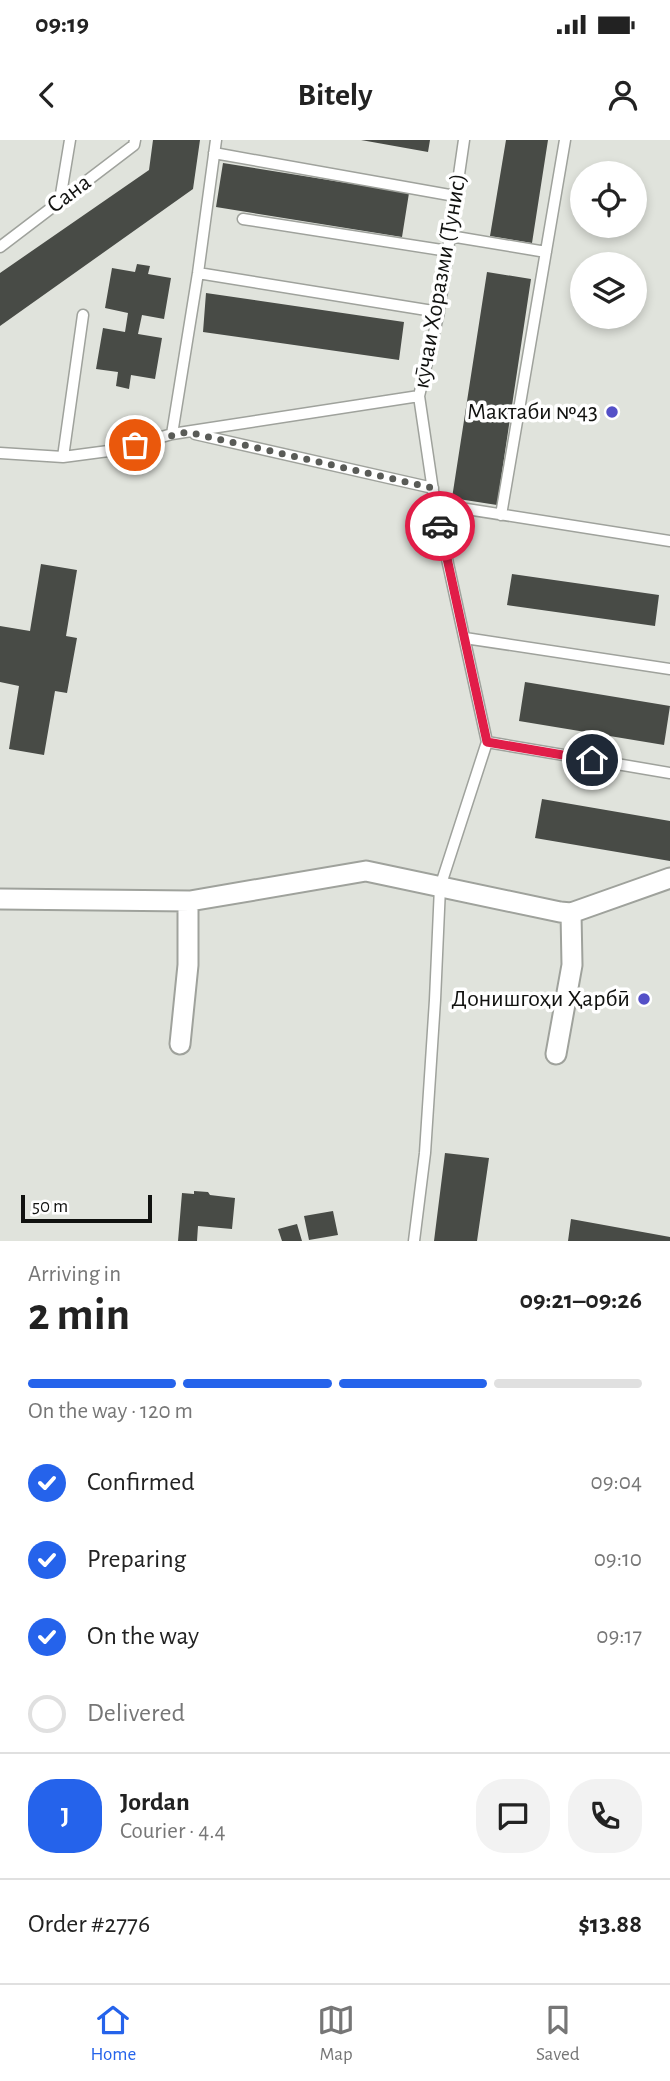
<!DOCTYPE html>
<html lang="en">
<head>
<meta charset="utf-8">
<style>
  :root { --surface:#fff; --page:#f2f2f2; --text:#222; --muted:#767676; --line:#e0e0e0; --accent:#2563eb }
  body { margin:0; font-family:"Alegreya Sans",sans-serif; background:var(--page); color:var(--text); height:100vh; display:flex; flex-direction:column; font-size:26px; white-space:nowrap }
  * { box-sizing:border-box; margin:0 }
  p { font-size:23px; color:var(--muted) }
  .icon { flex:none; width:38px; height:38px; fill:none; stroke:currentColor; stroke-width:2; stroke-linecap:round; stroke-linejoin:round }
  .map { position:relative; height:1101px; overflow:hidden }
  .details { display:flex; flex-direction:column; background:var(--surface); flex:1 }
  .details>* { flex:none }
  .fabs { position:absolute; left:570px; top:21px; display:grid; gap:14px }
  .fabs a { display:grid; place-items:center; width:77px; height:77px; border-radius:50%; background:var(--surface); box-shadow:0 4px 10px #0003; font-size:35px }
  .scale { position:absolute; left:21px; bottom:18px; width:131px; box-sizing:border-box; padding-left:7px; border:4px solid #111210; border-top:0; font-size:19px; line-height:24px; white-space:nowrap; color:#111210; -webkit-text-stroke:5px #fff; paint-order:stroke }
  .pin { position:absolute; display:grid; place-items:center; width:60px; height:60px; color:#fff; margin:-30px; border:4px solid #fff; border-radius:50%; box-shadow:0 2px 7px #0007 }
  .courier { position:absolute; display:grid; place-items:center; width:70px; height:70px; margin:-35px; border:5px solid #e11d48; border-radius:50%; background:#fff; color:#222; box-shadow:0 2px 9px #0007 }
  .head em { font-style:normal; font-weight:700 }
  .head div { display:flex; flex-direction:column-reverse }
  .head { display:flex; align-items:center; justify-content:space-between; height:119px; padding:0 28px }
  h1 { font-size:46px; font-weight:700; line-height:52px }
  .bar { display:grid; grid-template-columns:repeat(4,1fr); gap:10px 7px; align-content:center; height:84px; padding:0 28px }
  .bar i { height:9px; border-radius:5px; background:var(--line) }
  .bar .current { background:var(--accent) }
  .bar p { grid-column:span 4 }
  .line { display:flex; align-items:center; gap:18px; padding:0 28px; border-top:2px solid var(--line) }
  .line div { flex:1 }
  .round { display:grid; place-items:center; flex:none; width:74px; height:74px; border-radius:28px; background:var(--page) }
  ol { padding:0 28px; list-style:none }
  li { display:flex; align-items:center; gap:21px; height:77px }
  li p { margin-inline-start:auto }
  li .icon { padding:7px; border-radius:50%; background:var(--accent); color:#fff; stroke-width:4 }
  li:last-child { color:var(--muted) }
  li i { width:38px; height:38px; border:4px solid var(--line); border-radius:50% }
  .status { display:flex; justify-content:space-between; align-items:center; height:49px; padding:0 35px; background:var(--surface); direction:ltr }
  .status svg { height:19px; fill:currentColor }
  header { display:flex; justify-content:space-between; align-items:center; height:91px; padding:0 28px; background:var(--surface); font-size:32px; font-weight:700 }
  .tab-bar { display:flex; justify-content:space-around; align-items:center; height:98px; border-top:2px solid var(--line); background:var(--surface); font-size:19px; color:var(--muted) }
  .tab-bar a { display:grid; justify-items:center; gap:4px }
  .tab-bar .current { color:var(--accent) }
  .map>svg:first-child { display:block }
</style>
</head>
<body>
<div class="status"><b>09:19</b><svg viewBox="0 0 49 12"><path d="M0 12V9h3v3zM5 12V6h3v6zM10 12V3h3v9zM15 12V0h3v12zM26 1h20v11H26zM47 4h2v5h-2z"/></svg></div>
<header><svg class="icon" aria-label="back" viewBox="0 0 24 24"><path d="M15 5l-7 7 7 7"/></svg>Bitely<svg class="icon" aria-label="person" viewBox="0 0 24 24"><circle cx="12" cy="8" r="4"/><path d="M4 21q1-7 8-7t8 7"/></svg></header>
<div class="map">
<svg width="670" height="1101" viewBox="0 0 670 1101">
  <rect width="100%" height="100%" fill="#e0e3dc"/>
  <!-- building -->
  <path fill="#484b46" d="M153,0H200L193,49L0,186V133L149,30Z
    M361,0H430L428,12Z
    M506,0H548L532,103L490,96Z
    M223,23L409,53L402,97L216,67Z
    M137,124L150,126L148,134L171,138L164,179L142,175L138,194L162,198L155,239L131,235L129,249L116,246L118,232L96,229L103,188L125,192L128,173L105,168L112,128L135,132Z
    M487,132L531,139L497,365L452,358Z
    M206,153L404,182L399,220L203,192Z
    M41,424L77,430L66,496L77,498L67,553L55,551L44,615L9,609L19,546L0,542V486L30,491Z
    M512,434L659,455L655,486L507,465Z
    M525,542L670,566L664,605L519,581Z
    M542,659L670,681V721L535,698Z
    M445,1013L489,1018L477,1101H434Z
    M194,1051L208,1052L210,1055L235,1058L232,1089L198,1086L197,1101H178L182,1053L194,1054Z
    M333,1071L338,1095L309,1100L304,1076Z
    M571,1079L670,1097V1101H568Z
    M297,1084L302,1101H282L278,1089Z"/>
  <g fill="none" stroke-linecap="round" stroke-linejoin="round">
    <defs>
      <path id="service" d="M216,0L198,133L172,294L419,256
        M214,13L455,56
        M60,60L70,0
        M243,79L448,111
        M450,96L546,112
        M0,107L134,5L135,0
        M198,133L439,172
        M83,175L63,317L116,310L172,294
        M195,294L433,348
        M0,313L63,317
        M435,364L670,401
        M501,375L565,0
        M465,498L670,529
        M487,602L670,633
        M414,1101L425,1013L435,860L440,747L487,602L435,364L419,256L439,172L464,0"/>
      <path id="minor" d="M0,759L190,761L366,731L560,772L571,773L670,738
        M180,904L188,825V761
        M556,914L572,825L571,773"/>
    </defs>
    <!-- service casing -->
    <use href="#service" stroke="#9fa29c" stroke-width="13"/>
    <!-- minor casing -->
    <use href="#minor" stroke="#9fa29c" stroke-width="23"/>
    <!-- service -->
    <use href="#service" stroke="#fff" stroke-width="10"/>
    <!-- minor -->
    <use href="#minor" stroke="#fff" stroke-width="19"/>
  </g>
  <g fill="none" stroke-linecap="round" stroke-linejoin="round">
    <!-- done -->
    <path stroke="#595b57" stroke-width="7" stroke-dasharray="0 12.6" d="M135,305L187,292L433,348L440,386"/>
    <!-- route -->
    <path stroke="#e11d48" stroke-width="9" d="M440,386L487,602L592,620"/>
  </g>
  <!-- markers -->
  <g fill="#5450c7" stroke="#fff" stroke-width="2.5">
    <circle cx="612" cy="272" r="7"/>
    <circle cx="644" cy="859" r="7"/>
  </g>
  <g text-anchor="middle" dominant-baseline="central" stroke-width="7" stroke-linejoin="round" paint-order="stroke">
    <!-- street labels -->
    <g font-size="24" fill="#111210" stroke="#fff">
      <text transform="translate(69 54) rotate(-37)">Сана</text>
      <text transform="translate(440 141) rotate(-80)">кӯчаи Хоразми (Тунис)</text>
    </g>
    <!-- poi labels -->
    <g font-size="24" fill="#111210" stroke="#fff" text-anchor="end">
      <text x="598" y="272">Мактаби №43</text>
      <text x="630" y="859">Донишгоҳи Ҳарбӣ</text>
    </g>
  </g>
</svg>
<div class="fabs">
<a><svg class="icon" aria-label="locate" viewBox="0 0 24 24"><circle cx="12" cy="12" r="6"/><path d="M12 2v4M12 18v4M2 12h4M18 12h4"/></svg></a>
<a><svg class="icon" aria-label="layers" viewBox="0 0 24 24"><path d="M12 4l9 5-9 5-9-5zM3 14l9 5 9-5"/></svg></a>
</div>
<div class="scale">50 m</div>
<div class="pin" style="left:135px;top:305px;background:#ea580c"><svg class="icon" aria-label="bag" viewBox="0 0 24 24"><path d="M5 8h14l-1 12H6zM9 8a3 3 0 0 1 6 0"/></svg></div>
<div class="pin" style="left:592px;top:620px;background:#1f2937"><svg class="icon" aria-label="home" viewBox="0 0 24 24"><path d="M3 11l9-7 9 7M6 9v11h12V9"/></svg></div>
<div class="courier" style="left:440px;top:386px"><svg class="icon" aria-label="car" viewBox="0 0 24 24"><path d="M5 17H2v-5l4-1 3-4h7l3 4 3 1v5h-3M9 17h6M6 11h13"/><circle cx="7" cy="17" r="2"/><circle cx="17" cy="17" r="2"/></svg></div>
</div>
<section class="details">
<div class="head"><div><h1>2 min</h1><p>Arriving in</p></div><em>09:21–09:26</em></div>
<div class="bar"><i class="current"></i><i class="current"></i><i class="current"></i><i></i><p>On the way · 120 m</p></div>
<ol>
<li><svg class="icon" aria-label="check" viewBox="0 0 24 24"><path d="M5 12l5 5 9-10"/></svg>Confirmed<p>09:04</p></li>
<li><svg class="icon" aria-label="check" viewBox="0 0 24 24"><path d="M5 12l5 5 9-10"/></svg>Preparing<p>09:10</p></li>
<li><svg class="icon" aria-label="check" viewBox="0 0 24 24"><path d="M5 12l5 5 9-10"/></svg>On the way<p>09:17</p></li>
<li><i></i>Delivered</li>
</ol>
<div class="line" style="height:126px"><b class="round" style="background:var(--accent);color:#fff">J</b><div><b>Jordan</b><p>Courier · 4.4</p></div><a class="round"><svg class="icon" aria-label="chat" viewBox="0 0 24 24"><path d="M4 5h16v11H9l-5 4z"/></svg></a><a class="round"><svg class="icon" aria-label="phone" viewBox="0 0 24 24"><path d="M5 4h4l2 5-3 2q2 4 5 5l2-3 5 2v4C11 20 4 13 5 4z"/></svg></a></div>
<div class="line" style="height:91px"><div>Order #2776</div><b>$13.88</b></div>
</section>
<nav class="tab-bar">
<a class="current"><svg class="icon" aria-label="home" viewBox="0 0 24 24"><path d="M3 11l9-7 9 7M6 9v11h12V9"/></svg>Home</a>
<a><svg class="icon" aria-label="map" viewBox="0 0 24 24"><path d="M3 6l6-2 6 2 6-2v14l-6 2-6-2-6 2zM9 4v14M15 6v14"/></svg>Map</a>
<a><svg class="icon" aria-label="saved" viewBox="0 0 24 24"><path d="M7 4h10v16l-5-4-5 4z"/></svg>Saved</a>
</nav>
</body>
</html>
